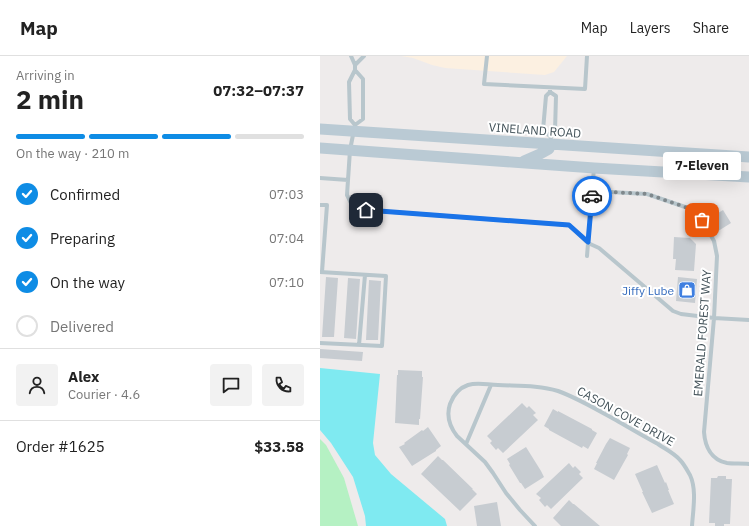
<!DOCTYPE html>
<html lang="en">
<head>
<meta charset="utf-8">
<style>
  :root { --surface:#fff; --page:#f2f2f2; --text:#222; --muted:#767676; --line:#e0e0e0; --accent:#0e8ce5 }
  body { margin:0; font-family:"IBM Plex Sans",sans-serif; background:var(--page); color:var(--text); height:100vh; display:flex; flex-direction:column; font-size:15px; white-space:nowrap }
  * { box-sizing:border-box; margin:0 }
  p { font-size:13px; color:var(--muted) }
  .icon { flex:none; width:22px; height:22px; fill:none; stroke:currentColor; stroke-width:2; stroke-linecap:round; stroke-linejoin:round }
  .map { position:relative; flex:1; overflow:hidden }
  .drawer { display:flex; flex-direction:column; background:var(--surface); width:320px }
  .drawer>* { flex:none }
  .pin { position:absolute; display:grid; place-items:center; width:34px; height:34px; color:#fff; margin:-17px; border-radius:8px; box-shadow:0 2px 6px #0006 }
  .courier { position:absolute; display:grid; place-items:center; width:40px; height:40px; margin:-20px; border:3px solid #1a73e8; border-radius:50%; background:#fff; color:#222; box-shadow:0 1px 5px #0007 }
  .bubble { position:absolute; height:28px; border-radius:4px; background:var(--surface); box-shadow:0 4px 16px #0002; font-size:13px; font-weight:700; line-height:28px; text-align:center }
  .summary em { font-style:normal; font-weight:700 }
  .summary div { display:flex; flex-direction:column-reverse }
  .summary { display:flex; align-items:center; justify-content:space-between; height:68px; padding:0 16px }
  h1 { font-size:26px; font-weight:700; line-height:30px }
  .bar { display:grid; grid-template-columns:repeat(4,1fr); gap:6px 4px; align-content:center; height:48px; padding:0 16px }
  .bar i { height:5px; border-radius:3px; background:var(--line) }
  .bar .active { background:var(--accent) }
  .bar p { grid-column:span 4 }
  .line { display:flex; align-items:center; gap:10px; padding:0 16px; border-top:1px solid var(--line) }
  .line div { flex:1 }
  .round { display:grid; place-items:center; flex:none; width:42px; height:42px; border-radius:4px; background:var(--page) }
  ol { padding:0 16px; list-style:none }
  li { display:flex; align-items:center; gap:12px; height:44px }
  li p { margin-inline-start:auto }
  li .icon { padding:4px; border-radius:50%; background:var(--accent); color:#fff; stroke-width:4 }
  li:last-child { color:var(--muted) }
  li i { width:22px; height:22px; border:2px solid var(--line); border-radius:50% }
  header { display:flex; align-items:center; gap:24px; box-sizing:border-box; height:56px; padding:0 20px; background:var(--surface); border-bottom:1px solid var(--line) }
  header strong { font-size:19px }
  nav { display:flex; gap:22px; margin-inline-start:auto; font-size:14px }
  main { display:flex; flex:1; min-height:0 }
  .map>svg:first-child { display:block }
</style>
</head>
<body>
<header>
<strong>Map</strong>
<nav><a>Map</a><a>Layers</a><a>Share</a></nav>
</header>
<main>
<section class="drawer">
<div class="summary"><div><h1>2 min</h1><p>Arriving in</p></div><em>07:32–07:37</em></div>
<div class="bar"><i class="active"></i><i class="active"></i><i class="active"></i><i></i><p>On the way · 210 m</p></div>
<ol>
<li><svg class="icon" aria-label="check" viewBox="0 0 24 24"><path d="M5 12l5 5 9-10"/></svg>Confirmed<p>07:03</p></li>
<li><svg class="icon" aria-label="check" viewBox="0 0 24 24"><path d="M5 12l5 5 9-10"/></svg>Preparing<p>07:04</p></li>
<li><svg class="icon" aria-label="check" viewBox="0 0 24 24"><path d="M5 12l5 5 9-10"/></svg>On the way<p>07:10</p></li>
<li><i></i>Delivered</li>
</ol>
<div class="line" style="height:72px"><a class="round"><svg class="icon" aria-label="person" viewBox="0 0 24 24"><circle cx="12" cy="8" r="4"/><path d="M4 21q1-7 8-7t8 7"/></svg></a><div><b>Alex</b><p>Courier · 4.6</p></div><a class="round"><svg class="icon" aria-label="chat" viewBox="0 0 24 24"><path d="M4 5h16v11H9l-5 4z"/></svg></a><a class="round"><svg class="icon" aria-label="phone" viewBox="0 0 24 24"><path d="M5 4h4l2 5-3 2q2 4 5 5l2-3 5 2v4C11 20 4 13 5 4z"/></svg></a></div>
<div class="line" style="height:52px"><div>Order #1625</div><b>$33.58</b></div>
</section>
<div class="map">
<svg width="429" height="470" viewBox="0 0 429 470">
  <rect width="100%" height="100%" fill="#eeebeb"/>
  <!-- commercial -->
  <path fill="#fcf0e1" d="M81,0H247L234,16L225,19L125,12L112,9L93,2Z"/>
  <!-- green -->
  <path fill="#b5f1c3" d="M0,383L6,389L24,422L38,470H0Z"/>
  <!-- water -->
  <path fill="#7feaf1" d="M0,312L60,318L53,387L55,399L71,418L125,463L127,470H46L45,460L33,421L11,387L0,374Z"/>
  <!-- building -->
  <path fill="#c7ccd1" d="M403,154L411,167L395,177L387,164Z
    M354,181L370,182L376,188L374,215L355,214L356,203H353Z
    M6,221L18,222L14,281H2Z
    M358,221L377,223L375,247L356,245Z
    M28,222L40,223L36,283L24,282Z
    M49,224L61,225L58,284H46Z
    M0,293L43,296L42,305L0,302Z
    M78,314L102,315V321H103L100,363H99V369L75,367L77,319H78Z
    M202,347L207,352L209,350L216,357L213,359L218,364L183,397L178,392L176,394L170,387L172,385L167,380Z
    M233,353L238,356V355L272,373V374L277,377L268,393L263,390L262,392L229,374V373L224,370Z
    M108,371L121,390L116,394V395L92,410L79,391L85,388L84,387L102,374L103,375Z
    M290,382L310,392L307,398L308,399L294,424L274,413L277,407H276L286,388Z
    M206,391L221,415L224,421L205,433L201,427H200L189,409L190,408L187,403Z
    M118,400L122,404H123L153,433H152L157,438L140,455L101,418Z
    M249,407L253,412L255,410L261,416L259,418L263,422L231,453L227,449L225,451L219,444L221,442L216,438Z
    M337,409L345,427L346,426L349,434H348L354,448L332,457L322,436H323L315,418Z
    M398,420H406V423H412L410,468H404V470H395V467H389L391,422H397Z
    M249,444L253,448H254L280,470H241L233,462Z
    M177,446L181,470H157L154,450Z"/>
  <g fill="none" stroke-linecap="round" stroke-linejoin="round">
    <!-- lane -->
    <path stroke="#b8c6cc" stroke-width="4" d="M31,0L35,9V14L43,23V63L35,69
      M167,0L164,28L265,33L267,0
      M35,9L44,0
      M35,14L29,26L30,63L35,69L30,94L27,139L32,149L46,154L249,169L268,187L279,192L353,255L361,258L394,262L429,264
      M230,34V36L226,40L223,74L231,81
      M230,36L236,40L235,75L231,81L230,87
      M0,122L28,124
      M272,135L327,138L371,153L382,164L394,185L397,200L394,262L384,376C385,390 391,404 407,407C414,408 422,407 429,408
      M0,149H7L2,216
      M267,200L274,112
      M0,216L66,220L62,290L0,287
      M39,289L45,219
      M146,388L171,329
      M215,470L200,454L186,437L173,417L165,406L137,380C130,371 126,360 130,348C133,340 139,332 148,329C158,326 168,329 178,329C198,330 219,329 238,335C260,343 281,356 301,367C313,374 325,381 338,388C345,393 354,397 360,404C364,408 367,414 370,419C377,434 373,454 372,470"/>
    <!-- secondary -->
    <path stroke="#bacad4" stroke-width="11" d="M0,73L429,101
      M0,92L274,112L429,121
      M204,105L220,98L229,93L230,89"/>
  </g>
  <g fill="none" stroke-linecap="round" stroke-linejoin="round">
    <!-- done -->
    <path stroke="#7f888c" stroke-width="4" stroke-dasharray="0 7.2" d="M272,140V135L327,138L371,153L382,164"/>
    <!-- route -->
    <path stroke="#1a73e8" stroke-width="5" d="M46,154L249,169L268,186L272,140"/>
  </g>
  <!-- icons -->
  <defs>
    <symbol id="shop-square" viewBox="-11 -11 22 22"><rect x="-9" y="-9" width="18" height="18" rx="4" fill="#3f7fe0" stroke="#fff"/><path d="M-5-2.5h2.3a2.7 3.5 0 0 1 5.4 0H5L5.5 6h-11ZM-1.5-2.5h3a1.5 2.3 0 0 0-3 0Z" fill="#fff"/></symbol>
  </defs>
  <g fill-rule="evenodd">
    <use href="#shop-square" x="357" y="224" width="20" height="20"/>
  </g>
  <g text-anchor="middle" dominant-baseline="central" stroke-width="4" stroke-linejoin="round" paint-order="stroke">
    <!-- street labels -->
    <g font-size="12" fill="#435259" stroke="#fff">
      <text transform="translate(215 74) rotate(4)">VINELAND ROAD</text>
      <text transform="translate(382 277) rotate(-86)">EMERALD FOREST WAY</text>
      <text transform="translate(306 360) rotate(29)">CASON COVE DRIVE</text>
    </g>
    <!-- shop labels -->
    <g font-size="12" fill="#366cbe" stroke="#fff" text-anchor="end">
      <text x="354" y="234">Jiffy Lube</text>
    </g>
  </g>
</svg>
<div class="pin" style="left:382px;top:164px;background:#ea580c"><svg class="icon" aria-label="bag" viewBox="0 0 24 24"><path d="M5 8h14l-1 12H6zM9 8a3 3 0 0 1 6 0"/></svg></div>
<div class="pin" style="left:46px;top:154px;background:#1f2937"><svg class="icon" aria-label="home" viewBox="0 0 24 24"><path d="M3 11l9-7 9 7M6 9v11h12V9"/></svg></div>
<div class="courier" style="left:272px;top:140px"><svg class="icon" aria-label="car" viewBox="0 0 24 24"><path d="M5 17H2v-5l4-1 3-4h7l3 4 3 1v5h-3M9 17h6M6 11h13"/><circle cx="7" cy="17" r="2"/><circle cx="17" cy="17" r="2"/></svg></div>
<div class="bubble" style="left:343px;top:96px;width:78px">7-Eleven</div>
</div>
</main>
</body>
</html>
